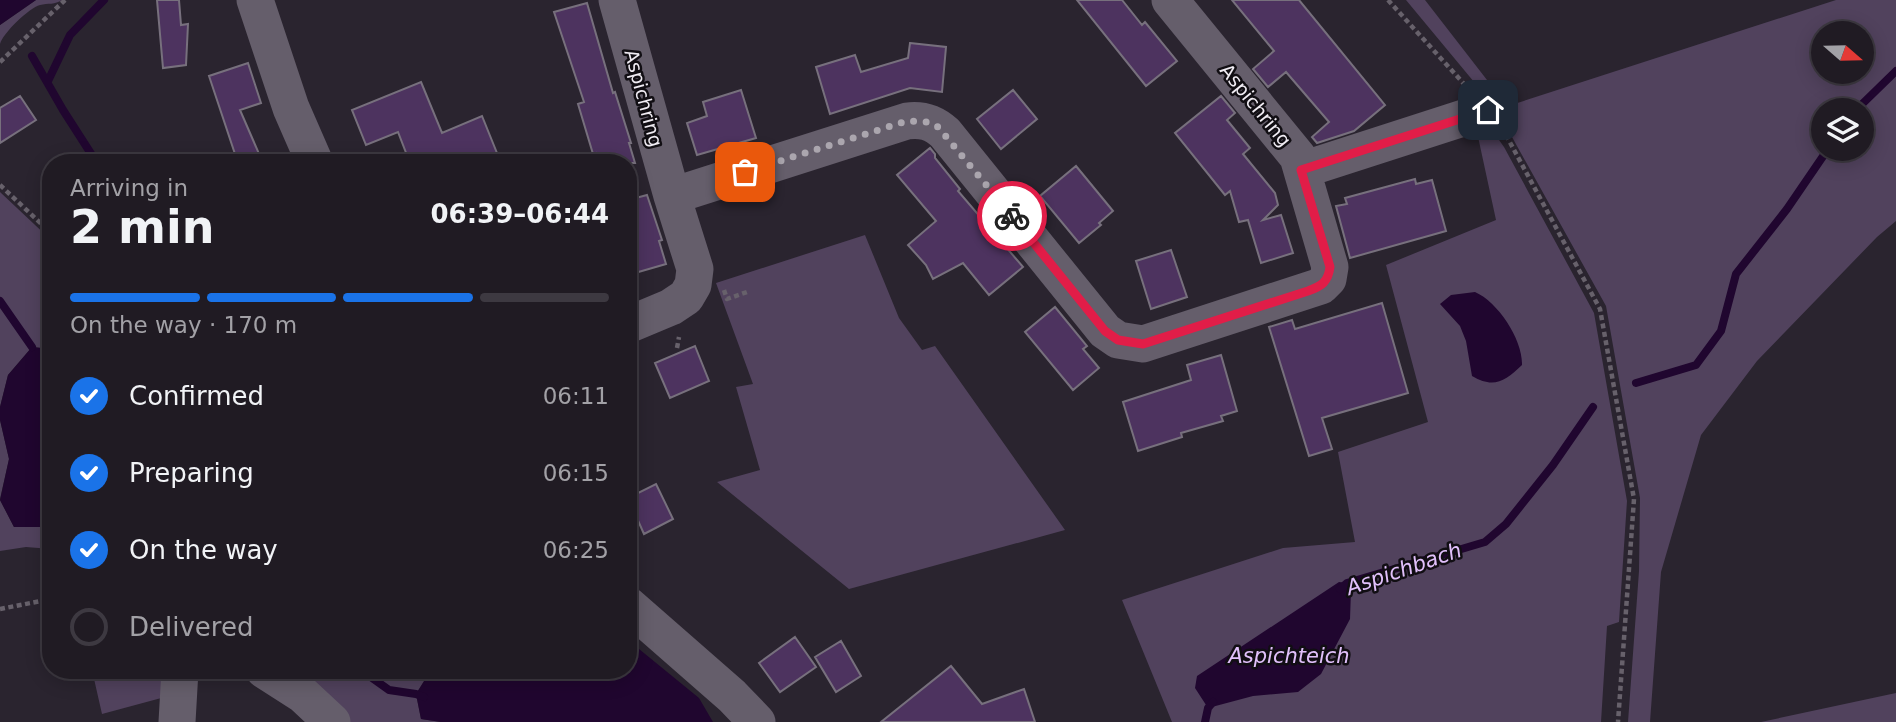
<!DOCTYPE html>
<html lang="en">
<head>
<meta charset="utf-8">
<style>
  :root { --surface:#201b23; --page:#28242b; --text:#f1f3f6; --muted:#a2a1a6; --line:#3d3941; --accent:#1a73e8 }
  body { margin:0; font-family:"DejaVu Sans",sans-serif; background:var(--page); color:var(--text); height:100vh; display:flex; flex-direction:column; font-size:26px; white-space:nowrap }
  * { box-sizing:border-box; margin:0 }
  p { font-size:23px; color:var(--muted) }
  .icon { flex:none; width:38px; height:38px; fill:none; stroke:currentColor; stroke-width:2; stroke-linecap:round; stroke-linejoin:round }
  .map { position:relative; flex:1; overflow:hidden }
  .side { position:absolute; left:42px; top:154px; width:595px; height:525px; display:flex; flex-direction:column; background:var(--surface); border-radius:28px; box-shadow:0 4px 18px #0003,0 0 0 2px var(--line) }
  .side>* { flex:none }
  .needle { width:46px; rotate:110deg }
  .tools { position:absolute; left:1811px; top:21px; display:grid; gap:14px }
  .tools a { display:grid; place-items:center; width:63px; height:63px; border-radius:50%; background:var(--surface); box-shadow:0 4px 18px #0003,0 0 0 2px var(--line); font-size:35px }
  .pin { position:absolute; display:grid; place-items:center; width:60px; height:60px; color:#fff; margin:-30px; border-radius:14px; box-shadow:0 4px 10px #0006 }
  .courier { position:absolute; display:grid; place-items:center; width:70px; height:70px; margin:-35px; border:5px solid #e11d48; border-radius:50%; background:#fff; color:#222; box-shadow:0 2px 9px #0007 }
  .overview em { font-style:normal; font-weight:600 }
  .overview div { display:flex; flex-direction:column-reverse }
  .overview { display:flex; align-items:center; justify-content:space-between; height:119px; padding:0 28px }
  h1 { font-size:46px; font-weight:600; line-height:52px }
  .bar { display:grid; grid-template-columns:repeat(4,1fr); gap:10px 7px; align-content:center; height:84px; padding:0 28px }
  .bar i { height:9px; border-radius:5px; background:var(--line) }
  .bar .selected { background:var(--accent) }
  .bar p { grid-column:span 4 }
  ol { padding:0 28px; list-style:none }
  li { display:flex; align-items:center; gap:21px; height:77px }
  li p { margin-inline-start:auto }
  li .icon { padding:7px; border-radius:50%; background:var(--accent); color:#fff; stroke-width:4 }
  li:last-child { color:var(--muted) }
  li i { width:38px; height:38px; border:4px solid var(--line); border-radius:50% }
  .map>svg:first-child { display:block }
</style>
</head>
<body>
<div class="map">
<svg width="1896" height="722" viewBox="0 0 1896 722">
  <rect width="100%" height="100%" fill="#2a242f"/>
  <!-- green -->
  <path fill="#51425d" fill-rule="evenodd" d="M36,0H62C55,5 48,3 40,5C29,8 3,33 0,44V25Z
    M1406,0H1425L1494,89L1484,94Z
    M1836,0H1896V221L1877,237L1757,361L1701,435L1661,572L1650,722H1628L1639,571L1640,498L1606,306L1502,119L1508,106ZM1824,33H1862V72H1824ZM1824,110H1862V149H1824Z
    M1487,123L1504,147L1594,313L1627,501L1619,622L1607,626L1601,722H1172L1122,600L1283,548L1355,542L1338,452L1428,422L1386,265L1496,220L1477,132Z
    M0,192L51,240V349L32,347L8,375L0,407Z
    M865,235L899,318L922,350L935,346L1065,530L849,589L717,482L760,470L736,387L753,384L716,283Z
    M0,420L9,459L0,499Z
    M0,500L14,527H43L51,525V549L26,547L0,551Z
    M92,670H161L165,697L102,714Z
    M278,670H431L416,694L421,719L441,722H348Z
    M1896,693V722H1761Z"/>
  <!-- water -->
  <path fill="#20062f" d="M0,0H36L0,25Z
    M1475,292C1498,302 1523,340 1522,365C1505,381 1494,389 1472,376L1466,341L1460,326L1440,304L1451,295Z
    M32,347L51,349V525L43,527H14L0,500L9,459L0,420V407L8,375Z
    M1339,582L1347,583L1351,590L1350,619L1321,674L1298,692L1253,696L1208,708L1195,688L1197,676Z
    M628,640L699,698L713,722H441L421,719L416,694L431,670H628Z"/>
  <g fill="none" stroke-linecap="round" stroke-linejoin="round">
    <!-- stream -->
    <path stroke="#20062f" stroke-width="8" d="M32,56L63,110L97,163
      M48,81L70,35L104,0
      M1856,110L1896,71
      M0,301L32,347
      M1636,383L1696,365L1721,331L1736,274L1787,209L1828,149
      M1340,589L1347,583L1485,542L1506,524L1553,465L1593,407
      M361,670L389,690L416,694L424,697
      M1205,722L1208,708L1213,702"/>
  </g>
  <!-- building -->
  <path fill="#4d335f" stroke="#77707d" stroke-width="2" d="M157,0H179L181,25L188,24L186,65L163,68Z
    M1077,0H1122L1142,25L1145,22L1177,61L1146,86Z
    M1232,0H1299L1385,105L1354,131L1317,143L1312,137L1329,122L1286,72L1268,87L1253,69L1274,51Z
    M587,3L613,93L615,92L631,143H629L635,163H599L596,153L593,154L578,104L584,102L554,12Z
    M910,43L946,47L942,92L910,88L830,114L816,67L855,55L861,72L908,58Z
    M248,63L261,103L240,110L263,163H238L209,76Z
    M421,82L442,133L482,116L501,163H410L398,132L366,145L352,110Z
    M741,90L756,138L697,155L687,123L707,116L703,102Z
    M1013,90L1037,119L1001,149L977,119Z
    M20,96L36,120L0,143V108Z
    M1221,96L1235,113L1227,120L1250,148L1243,154L1275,193L1278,205L1263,220L1281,215L1293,253L1261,263L1248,220L1239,222L1230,191L1225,195L1175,133Z
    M930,148L935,154V158L960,189L958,191L1023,267L989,295L963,263L933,279L926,265L908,245L936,221L897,175Z
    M1076,166L1113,211L1099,223L1101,225L1079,243L1040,196Z
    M1415,179L1416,184L1432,180L1446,231L1350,258L1336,206L1347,204L1345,198Z
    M647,195L662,240L659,241L666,264L635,273L628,250V200Z
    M1171,250L1187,297L1151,309L1136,261Z
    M1382,303L1408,393L1322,418L1332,449L1309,456L1269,327L1292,320L1295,329Z
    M1055,307L1087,346L1083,349L1099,368L1073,390L1025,332Z
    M695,346L709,381L670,398L655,363Z
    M1221,355L1237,411L1221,416L1223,421L1181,433L1182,437L1138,451L1123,402L1191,380L1187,365Z
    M656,484L673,519L644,534L628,498Z
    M795,637L816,667L780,692L759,663Z
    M841,641L861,676L836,692L815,657Z
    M951,666L982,704L1024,689L1035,722H881Z"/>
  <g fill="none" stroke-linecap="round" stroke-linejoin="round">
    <!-- path -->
    <path stroke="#67616b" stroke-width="4.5" stroke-dasharray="5 3.5" stroke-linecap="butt" d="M1388,0L1465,85
      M0,62L65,0
      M1506,135L1600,309L1634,499L1618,722
      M453,163L454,162
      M0,185L51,233
      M724,290L727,299L747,292
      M677,348L679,337
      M0,609L51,599"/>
    <!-- minor -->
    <path stroke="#655e6b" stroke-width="37" d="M255,0L291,108L315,163
      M617,0L672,196L695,269L693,285L686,297L671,307L628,325
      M1302,170L1488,110
      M672,196L907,121C922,119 933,122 945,133L1105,331L1118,340L1143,344L1321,286L1328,279L1330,267L1298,157L1170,0
      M628,605L732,696L757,722
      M264,670L303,695L332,722
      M177,722L180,670"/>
  </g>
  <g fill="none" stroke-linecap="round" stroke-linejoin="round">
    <!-- done -->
    <path stroke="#aba6ae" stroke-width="7" stroke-dasharray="0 12.6" d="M745,172L907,121L928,122L938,127L1012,216"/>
    <!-- route -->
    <path stroke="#e11d48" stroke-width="9" d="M1012,216L1105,331L1118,340L1143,344L1308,291C1322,286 1328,282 1330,267L1301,170L1488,110"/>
  </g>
  <g text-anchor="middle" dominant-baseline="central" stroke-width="5" stroke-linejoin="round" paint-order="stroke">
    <!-- street labels -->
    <g font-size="19" fill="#f0ecf3" stroke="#110e13">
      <text transform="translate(644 98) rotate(75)">Aspichring</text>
      <text transform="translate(1256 105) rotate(51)">Aspichring</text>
    </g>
    <!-- water labels -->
    <g font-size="21" font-style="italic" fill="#e1c0fb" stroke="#110e13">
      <text transform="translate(1404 569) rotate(-19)">Aspichbach</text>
      <text x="1289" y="656">Aspichteich</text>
    </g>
  </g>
</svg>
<div class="tools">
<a><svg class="needle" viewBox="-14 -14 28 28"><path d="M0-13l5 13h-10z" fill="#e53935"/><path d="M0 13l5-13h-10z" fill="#a2a1a6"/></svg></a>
<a><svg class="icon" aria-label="layers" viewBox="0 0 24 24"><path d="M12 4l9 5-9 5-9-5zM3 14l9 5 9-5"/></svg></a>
</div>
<div class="pin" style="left:745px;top:172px;background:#ea580c"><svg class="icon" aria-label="bag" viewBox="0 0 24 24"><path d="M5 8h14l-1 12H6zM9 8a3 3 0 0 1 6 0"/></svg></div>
<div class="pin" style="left:1488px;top:110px;background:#1f2937"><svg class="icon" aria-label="home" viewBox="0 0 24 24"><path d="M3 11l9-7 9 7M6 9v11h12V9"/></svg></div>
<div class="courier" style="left:1012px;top:216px"><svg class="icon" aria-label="bike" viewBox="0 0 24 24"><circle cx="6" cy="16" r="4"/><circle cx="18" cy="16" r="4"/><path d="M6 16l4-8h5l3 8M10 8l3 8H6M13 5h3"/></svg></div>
<section class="side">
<div class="overview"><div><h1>2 min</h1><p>Arriving in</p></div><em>06:39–06:44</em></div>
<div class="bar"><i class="selected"></i><i class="selected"></i><i class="selected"></i><i></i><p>On the way · 170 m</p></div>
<ol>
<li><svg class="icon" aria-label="check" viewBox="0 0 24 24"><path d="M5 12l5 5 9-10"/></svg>Confirmed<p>06:11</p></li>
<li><svg class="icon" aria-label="check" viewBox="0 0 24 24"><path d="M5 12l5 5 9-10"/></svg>Preparing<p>06:15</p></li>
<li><svg class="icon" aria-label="check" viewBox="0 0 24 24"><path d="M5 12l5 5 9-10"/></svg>On the way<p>06:25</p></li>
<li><i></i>Delivered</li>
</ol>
</section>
</div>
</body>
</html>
